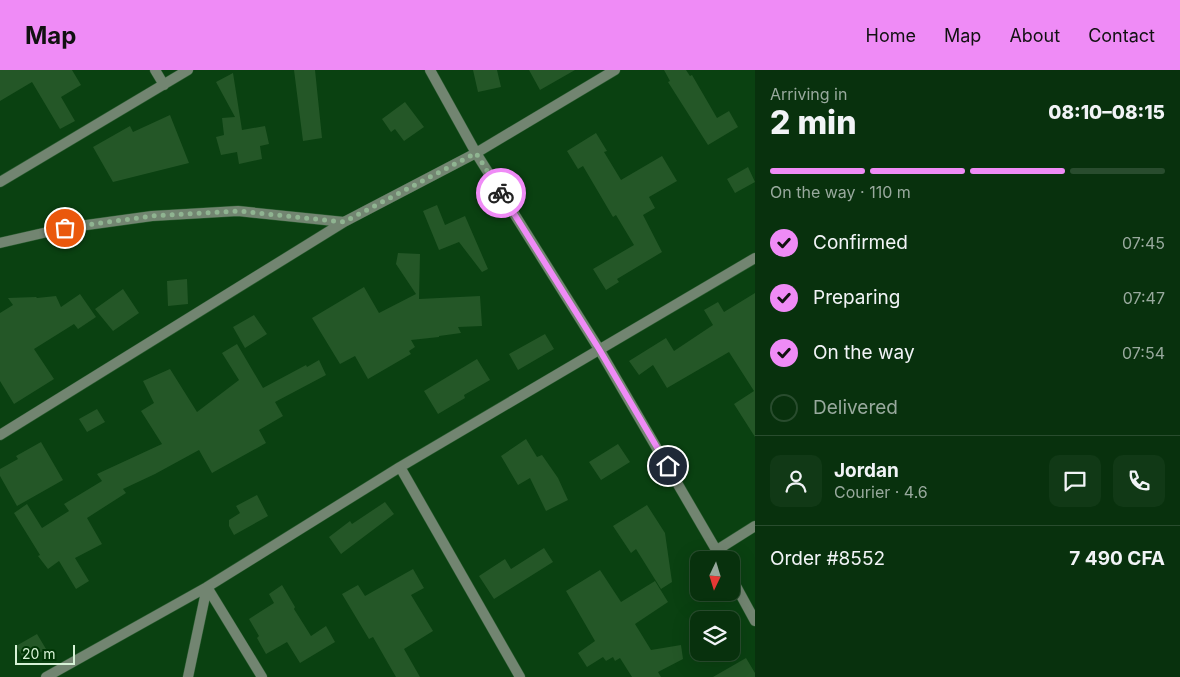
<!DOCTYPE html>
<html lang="en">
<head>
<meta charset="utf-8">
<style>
  :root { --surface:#08310d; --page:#113916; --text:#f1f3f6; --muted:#98a99d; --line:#294c2e; --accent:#ef8bf6 }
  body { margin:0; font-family:Inter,sans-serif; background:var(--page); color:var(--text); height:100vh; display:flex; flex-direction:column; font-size:19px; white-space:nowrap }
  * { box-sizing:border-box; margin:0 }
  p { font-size:16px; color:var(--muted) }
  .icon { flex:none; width:28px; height:28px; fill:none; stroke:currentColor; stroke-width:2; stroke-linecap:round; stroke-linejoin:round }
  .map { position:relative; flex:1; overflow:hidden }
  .panel { display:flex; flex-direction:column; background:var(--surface); width:425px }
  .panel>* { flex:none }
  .needle { width:32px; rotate:184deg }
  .fabs { position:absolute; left:690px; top:481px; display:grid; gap:10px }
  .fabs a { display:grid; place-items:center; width:50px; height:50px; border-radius:10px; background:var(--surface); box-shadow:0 5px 20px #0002,0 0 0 1px var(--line); font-size:25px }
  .scale { position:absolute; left:15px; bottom:12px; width:60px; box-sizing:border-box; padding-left:5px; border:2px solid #d6f2d6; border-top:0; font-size:14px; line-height:18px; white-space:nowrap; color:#d6f2d6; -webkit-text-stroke:4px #003605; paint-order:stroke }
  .pin { position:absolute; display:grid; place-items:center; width:42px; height:42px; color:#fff; margin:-21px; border:2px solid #fff; border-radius:50%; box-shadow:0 1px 5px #0007 }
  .courier { position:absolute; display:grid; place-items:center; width:50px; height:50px; margin:-25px; border:4px solid #ef8bf6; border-radius:50%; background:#fff; color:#222; box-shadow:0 1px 6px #0007 }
  .summary em { font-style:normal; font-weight:800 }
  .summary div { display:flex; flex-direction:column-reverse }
  .summary { display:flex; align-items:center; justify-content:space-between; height:85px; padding:0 15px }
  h1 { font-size:32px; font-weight:800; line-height:38px }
  .bar { display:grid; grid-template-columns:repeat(4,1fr); gap:8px 5px; align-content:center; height:60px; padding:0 15px }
  .bar i { height:6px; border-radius:4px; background:var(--line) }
  .bar .current { background:var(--accent) }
  .bar p { grid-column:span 4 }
  .line { display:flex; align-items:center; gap:12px; padding:0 15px; border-top:1px solid var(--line) }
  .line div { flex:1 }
  .round { display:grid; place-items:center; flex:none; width:52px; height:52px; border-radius:10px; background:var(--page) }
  ol { padding:0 15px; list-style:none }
  li { display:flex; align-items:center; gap:15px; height:55px }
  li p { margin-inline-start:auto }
  li .icon { padding:5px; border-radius:50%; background:var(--accent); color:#111; stroke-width:4 }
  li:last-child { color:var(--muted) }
  li i { width:28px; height:28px; border:2px solid var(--line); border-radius:50% }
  header { display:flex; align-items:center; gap:30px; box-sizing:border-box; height:70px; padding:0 25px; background:var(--accent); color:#111 }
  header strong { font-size:24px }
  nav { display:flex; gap:28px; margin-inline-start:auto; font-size:18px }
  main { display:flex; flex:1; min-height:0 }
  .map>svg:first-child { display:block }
</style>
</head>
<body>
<header>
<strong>Map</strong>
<nav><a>Home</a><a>Map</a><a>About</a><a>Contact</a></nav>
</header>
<main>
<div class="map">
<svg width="755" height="607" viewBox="0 0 755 607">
  <rect width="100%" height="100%" fill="#0a4111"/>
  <!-- building -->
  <path fill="#245727" d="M0,0H72L81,15L61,27L75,51L60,59L32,12L0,31Z
    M294,0H315L322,68L303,71Z
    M473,0H497L501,17L478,22Z
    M529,0H575L540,20Z
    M664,0H686L690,6L692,5L717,48L729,41L738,57L708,75L668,12L670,11Z
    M233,3L242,60L265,56L269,74L260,76L262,89L239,94L237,82L221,85L216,67L224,65L222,48L235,47L216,12Z
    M405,32L424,57L404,71L395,59L391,62L382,49Z
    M170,45L189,93L113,112L93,77L130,56L133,62Z
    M596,63L607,81L604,82L621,110L662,86L677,111L649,127L655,138L643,145L662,182L617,209L619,212L606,220L593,199L634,175L616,145L613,147L583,96L578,99L567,81Z
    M748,97L755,112L735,123L727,109Z
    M437,135L445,155L465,146L488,199L482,202L459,172L439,180L423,141Z
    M398,183L420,184L419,229L480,226L482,256L458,257L461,263L439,266V267L411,270L415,277L409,281L411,284L368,309L355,286L340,294L312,248L364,217L379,243L416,224L396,194Z
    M187,209L188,234L168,236L167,211Z
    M123,219L139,243L113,261L95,239Z
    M755,223V367L734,334L754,321L729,282L667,318L653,295L639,305L629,291L666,268L674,281L713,255L704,240L718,232L724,242Z
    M80,224L96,247L78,259L74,254L34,279L54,309L14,334L0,311V243L13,235L8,228L36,227L37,228L56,226L61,237Z
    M254,245L267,264L245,278L233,257Z
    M545,264L554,279L518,300L509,284Z
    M237,274L263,318L306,295L307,297L319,290L326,305L275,332L283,346L259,360L266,373L212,403L199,380L155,404L123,419L126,423L87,448L102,474L75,488L89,511L76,519L59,491L48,499L38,486L40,485L14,443L27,434L42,458L69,441L64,434L102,411L97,404L162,374L141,341L154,333L143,311L170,299L197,342L239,310L222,283Z
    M477,289L490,310L464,325L465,328L438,344L424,321Z
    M97,339L105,352L87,362L79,349Z
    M526,369L537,387L542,385L558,408L568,430L546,441L530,408L518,415L501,386Z
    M41,372L63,410L17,436L0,406V399L18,389L16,386Z
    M618,374L630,392L601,410L589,392Z
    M257,425L268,446L234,465L229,456V450L240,443L236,436Z
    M385,432L394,444L341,484L329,467L350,451L352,454Z
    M647,435L665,463L672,512L661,519L636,479L631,483L613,456Z
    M544,478L553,492L494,529L479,506L505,489L511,499Z
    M413,499L424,518L411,525L433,561L404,579L420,607H396L373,567L369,569L342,524L358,515L365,526Z
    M600,500L621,532L655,511L668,532L635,554L651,580L681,575L683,589L658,602L661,607H632L620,588L615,591L613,587L606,591L603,587L587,597L578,583L595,571L566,521Z
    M282,515L295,537L294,539L311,566L326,556L335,572L300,593L287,572L266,584L257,568L259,566L249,549L274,533L269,524Z
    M37,564L46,579L25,591L16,576Z
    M746,588L755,603V607H713Z"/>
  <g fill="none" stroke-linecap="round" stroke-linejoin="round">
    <defs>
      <path id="minor" d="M155,0L164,15
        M430,0L476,83L599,279L722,490
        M0,112L188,0
        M0,173L65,158L152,146L238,141L344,152
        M0,365L344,152L476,83L615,0
        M400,397L520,607
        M717,480L755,456
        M731,507L755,551
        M207,517L262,607
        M46,607L207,517L400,397L755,188
        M188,607L207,517"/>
    </defs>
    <!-- minor casing -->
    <use href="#minor" stroke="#2b5d31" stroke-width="11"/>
    <!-- minor -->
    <use href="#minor" stroke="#728571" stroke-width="10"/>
  </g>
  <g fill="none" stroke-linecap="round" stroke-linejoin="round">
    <!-- done -->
    <path stroke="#8fb491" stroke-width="5" stroke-dasharray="0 9" d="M65,158L152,146L238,141L344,152L476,83L501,123"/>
    <!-- route -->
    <path stroke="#ef8bf6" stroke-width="6" d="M501,123L599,279L668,396"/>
  </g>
</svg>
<div class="fabs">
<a><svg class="needle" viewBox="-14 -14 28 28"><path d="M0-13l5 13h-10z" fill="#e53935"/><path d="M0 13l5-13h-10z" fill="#98a99d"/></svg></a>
<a><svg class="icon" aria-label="layers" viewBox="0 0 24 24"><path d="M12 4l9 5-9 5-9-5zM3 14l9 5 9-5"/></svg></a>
</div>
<div class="scale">20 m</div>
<div class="pin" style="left:65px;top:158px;background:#ea580c"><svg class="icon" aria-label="bag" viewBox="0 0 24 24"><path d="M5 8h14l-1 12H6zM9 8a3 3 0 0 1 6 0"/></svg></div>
<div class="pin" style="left:668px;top:396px;background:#1f2937"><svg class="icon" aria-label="home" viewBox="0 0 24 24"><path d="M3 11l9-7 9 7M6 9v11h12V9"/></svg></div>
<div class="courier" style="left:501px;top:123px"><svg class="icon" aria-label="bike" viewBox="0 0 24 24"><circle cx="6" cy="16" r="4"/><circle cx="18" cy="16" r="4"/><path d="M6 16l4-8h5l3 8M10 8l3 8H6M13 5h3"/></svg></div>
</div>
<section class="panel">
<div class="summary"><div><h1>2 min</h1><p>Arriving in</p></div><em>08:10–08:15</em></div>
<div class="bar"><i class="current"></i><i class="current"></i><i class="current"></i><i></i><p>On the way · 110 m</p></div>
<ol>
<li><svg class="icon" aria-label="check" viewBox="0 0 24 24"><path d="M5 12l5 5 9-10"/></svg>Confirmed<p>07:45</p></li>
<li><svg class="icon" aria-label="check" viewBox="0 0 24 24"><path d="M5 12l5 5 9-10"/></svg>Preparing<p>07:47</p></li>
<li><svg class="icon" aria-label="check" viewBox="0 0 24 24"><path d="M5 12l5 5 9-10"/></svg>On the way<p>07:54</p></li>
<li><i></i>Delivered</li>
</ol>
<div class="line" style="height:90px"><a class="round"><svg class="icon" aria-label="person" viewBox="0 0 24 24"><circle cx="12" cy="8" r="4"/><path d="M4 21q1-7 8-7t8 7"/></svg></a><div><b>Jordan</b><p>Courier · 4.6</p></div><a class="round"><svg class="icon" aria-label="chat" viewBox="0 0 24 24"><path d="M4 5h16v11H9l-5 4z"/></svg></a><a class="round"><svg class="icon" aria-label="phone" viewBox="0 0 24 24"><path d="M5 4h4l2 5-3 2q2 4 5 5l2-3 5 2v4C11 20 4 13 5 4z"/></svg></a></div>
<div class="line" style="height:65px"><div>Order #8552</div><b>7 490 CFA</b></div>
</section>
</main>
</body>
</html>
